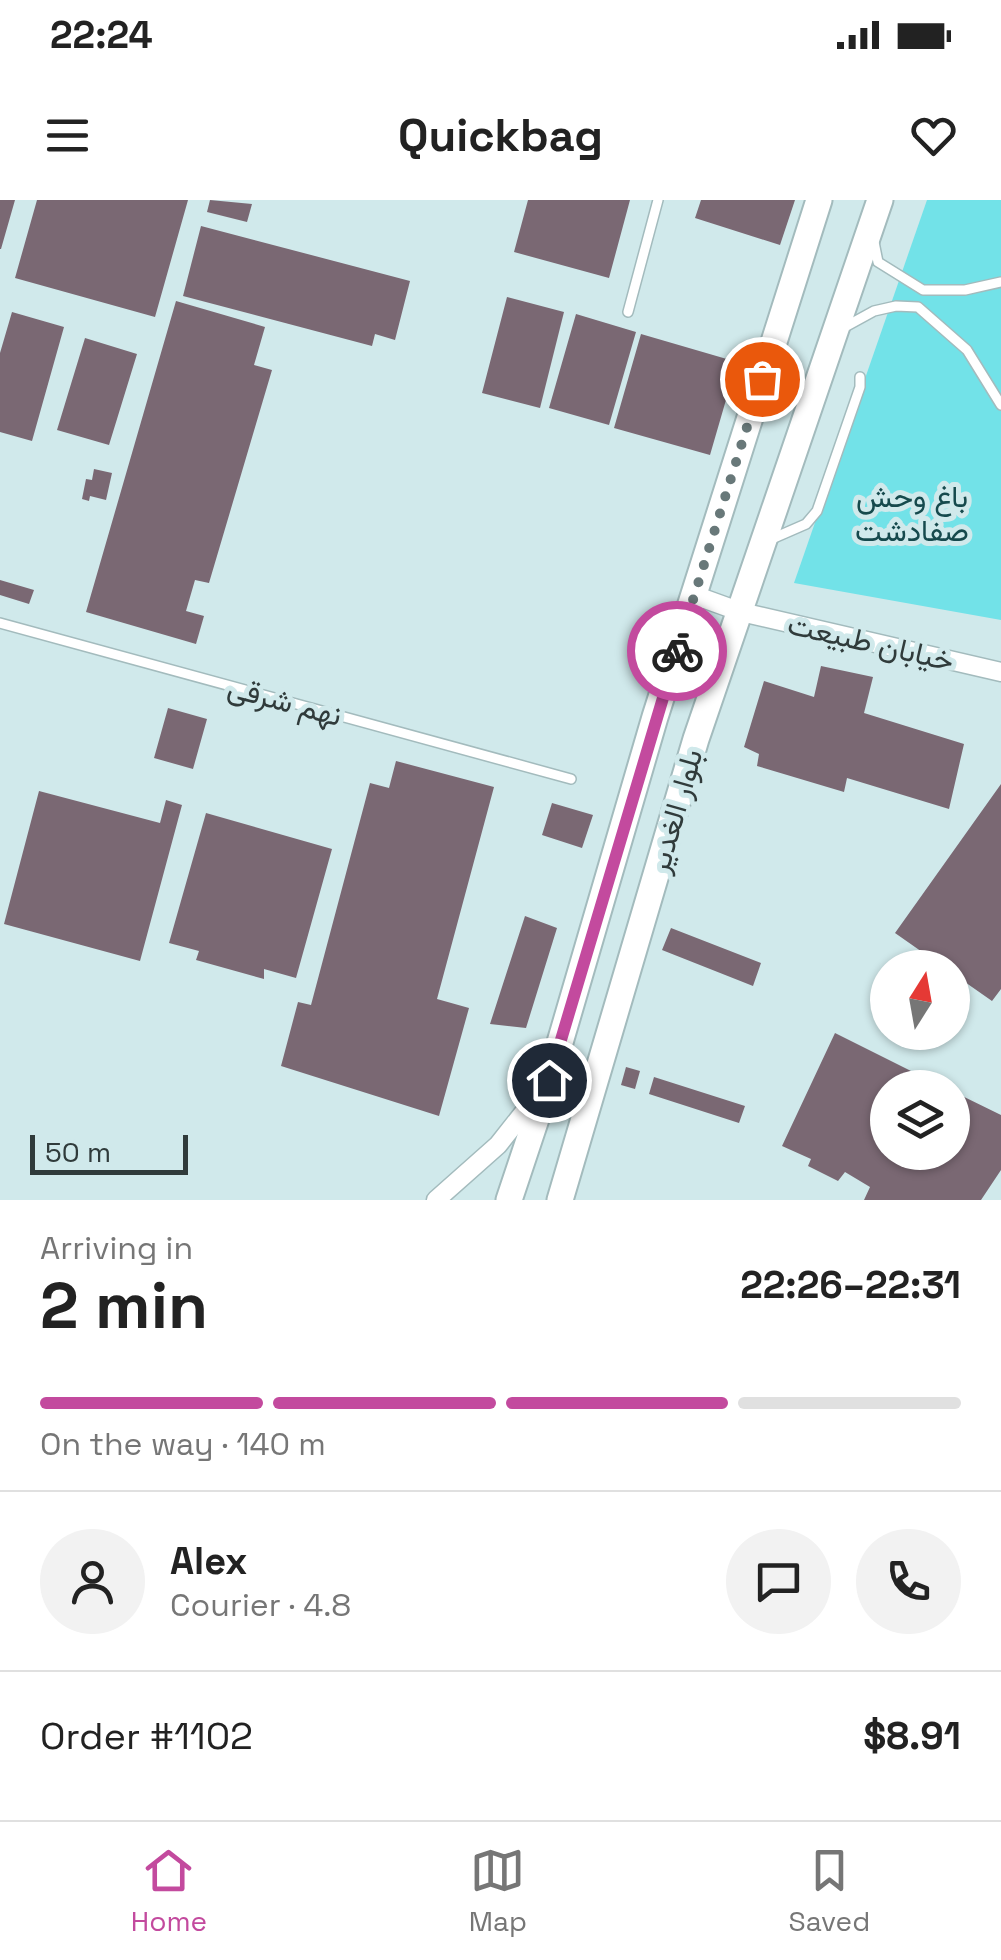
<!DOCTYPE html>
<html lang="en">
<head>
<meta charset="utf-8">
<style>
  :root { --surface:#fff; --page:#f2f2f2; --text:#222; --muted:#767676; --line:#e0e0e0; --accent:#c34a9e }
  body { margin:0; font-family:"Space Grotesk",Vazirmatn,sans-serif; background:var(--page); color:var(--text); height:100vh; display:flex; flex-direction:column; font-size:38px; white-space:nowrap }
  * { box-sizing:border-box; margin:0 }
  p { font-size:32px; color:var(--muted) }
  .icon { flex:none; width:55px; height:55px; fill:none; stroke:currentColor; stroke-width:2; stroke-linecap:round; stroke-linejoin:round }
  .map { position:relative; height:1000px; overflow:hidden }
  .drawer { display:flex; flex-direction:column; background:var(--surface); flex:1 }
  .drawer>* { flex:none }
  .needle { width:65px; rotate:11deg }
  .controls { position:absolute; left:870px; top:750px; display:grid; gap:20px }
  .controls a { display:grid; place-items:center; width:100px; height:100px; border-radius:50%; background:var(--surface); box-shadow:0 2px 8px #0004; font-size:50px }
  .scale { position:absolute; left:30px; bottom:25px; width:158px; box-sizing:border-box; padding-left:10px; border:5px solid #303b3b; border-top:0; font-size:28px; line-height:35px; white-space:nowrap; color:#303b3b; -webkit-text-stroke:8px #d0e9eb; paint-order:stroke }
  .pin { position:absolute; display:grid; place-items:center; width:85px; height:85px; color:#fff; margin:-42px; border:5px solid #fff; border-radius:50%; box-shadow:0 2px 10px #0007 }
  .courier { position:absolute; display:grid; place-items:center; width:100px; height:100px; margin:-50px; border:8px solid #c34a9e; border-radius:50%; background:#fff; color:#222; box-shadow:0 2px 12px #0007 }
  .overview em { font-style:normal; font-weight:700 }
  .overview div { display:flex; flex-direction:column-reverse }
  .overview { display:flex; align-items:center; justify-content:space-between; height:170px; padding:0 40px }
  h1 { font-size:65px; font-weight:700; line-height:75px }
  .bar { display:grid; grid-template-columns:repeat(4,1fr); gap:15px 10px; align-content:center; height:120px; padding:0 40px }
  .bar i { height:12px; border-radius:8px; background:var(--line) }
  .bar .selected { background:var(--accent) }
  .bar p { grid-column:span 4 }
  .line { display:flex; align-items:center; gap:25px; padding:0 40px; border-top:2px solid var(--line) }
  .line div { flex:1 }
  .round { display:grid; place-items:center; flex:none; width:105px; height:105px; border-radius:52px; background:var(--page) }
  .status { display:flex; justify-content:space-between; align-items:center; height:70px; padding:0 50px; background:var(--surface); direction:ltr }
  .status svg { height:28px; fill:currentColor }
  header { display:flex; justify-content:space-between; align-items:center; height:130px; padding:0 40px; background:var(--surface); font-size:45px; font-weight:700 }
  .tabs { display:flex; justify-content:space-around; align-items:center; height:140px; border-top:2px solid var(--line); background:var(--surface); font-size:28px; color:var(--muted) }
  .tabs a { display:grid; justify-items:center; gap:5px }
  .tabs .selected { color:var(--accent) }
  .map>svg:first-child { display:block }
</style>
</head>
<body>
<div class="status"><b>22:24</b><svg viewBox="0 0 49 12"><path d="M0 12V9h3v3zM5 12V6h3v6zM10 12V3h3v9zM15 12V0h3v12zM26 1h20v11H26zM47 4h2v5h-2z"/></svg></div>
<header><svg class="icon" aria-label="menu" viewBox="0 0 24 24"><path d="M4 6h16M4 12h16M4 18h16"/></svg>Quickbag<svg class="icon" aria-label="heart" viewBox="0 0 24 24"><path d="M12 20l-8-8c-3-5 5-10 8-4 3-6 11-1 8 4z"/></svg></header>
<div class="map">
<svg width="1001" height="1000" viewBox="0 0 1001 1000">
  <rect width="100%" height="100%" fill="#d0e9eb"/>
  <!-- green -->
  <path fill="#72e2e8" d="M927,0H1001V420L794,383Z"/>
  <!-- building -->
  <path fill="#7a6873" d="M0,0H15L1,49H0Z
    M37,0H188L155,117L15,78Z
    M210,0L252,4L247,22L207,12Z
    M528,0H630L609,78L514,52Z
    M701,0H795L780,45L695,18Z
    M201,26L410,81L395,140L375,134L372,146L183,96Z
    M507,97L564,112L540,208L482,193Z
    M176,101L265,127L254,165L272,170L209,383L195,380L186,411L204,416L196,444L86,412Z
    M12,112L64,127L32,241L0,232V153Z
    M576,114L636,132L609,225L549,208Z
    M641,134L737,162L710,255L614,228Z
    M85,138L137,154L109,245L57,230Z
    M94,269L112,273L106,300L90,296L89,301L82,299L86,279L92,280Z
    M0,380L34,390L29,404L0,395Z
    M821,466L873,477L864,513L964,544L949,609L847,578L844,592L757,566L759,554L744,547L764,481L814,497Z
    M168,508L207,519L193,569L154,558Z
    M396,561L494,587L437,799L469,808L439,916L281,866L298,802L311,805L370,583L389,588Z
    M1001,584V789L992,801L952,773V768H945L895,733Z
    M39,591L160,623L166,600L182,605L140,761L4,724Z
    M552,603L593,615L582,648L542,635Z
    M206,613L332,649L296,778L264,769V779L196,760L199,751L169,743Z
    M525,716L557,728L526,828L490,824Z
    M671,728L761,763L753,786L662,750Z
    M835,833L945,888H888V952H952V891L1001,915V970L981,1000H864L870,987L845,972L838,981L808,966L811,959L782,946Z
    M626,867L640,871L635,889L621,885Z
    M654,877L745,906L739,923L649,894Z"/>
  <g fill="none" stroke-linecap="round" stroke-linejoin="round">
    <defs>
      <path id="lane" d="M874,42L878,62L923,90H965L1001,82
        M628,112L658,0
        M843,128L874,111L896,106L918,107L967,150L1001,205
        M767,341L806,324L817,311L860,187V177
        M0,423L571,579"/>
      <path id="street" d="M694,395L741,412L1001,472
        M436,1000L498,945L540,892"/>
      <path id="secondary" d="M509,1000L549,880L655,517L819,0
        M560,1000L696,539L880,0"/>
    </defs>
    <!-- lane casing -->
    <use href="#lane" stroke="#a3bbbd" stroke-width="12"/>
    <!-- street casing -->
    <use href="#street" stroke="#a3bbbd" stroke-width="21"/>
    <!-- secondary casing -->
    <use href="#secondary" stroke="#a3bbbd" stroke-width="29"/>
    <!-- lane -->
    <use href="#lane" stroke="#fff" stroke-width="9"/>
    <!-- street -->
    <use href="#street" stroke="#fff" stroke-width="18"/>
    <!-- secondary -->
    <use href="#secondary" stroke="#fff" stroke-width="25"/>
  </g>
  <g fill="none" stroke-linecap="round" stroke-linejoin="round">
    <!-- done -->
    <path stroke="#687879" stroke-width="10" stroke-dasharray="0 18" d="M677,451L762,179"/>
    <!-- route -->
    <path stroke="#c34a9e" stroke-width="12" d="M549,880L677,451"/>
  </g>
  <g text-anchor="middle" dominant-baseline="central" stroke-width="10" stroke-linejoin="round" paint-order="stroke">
    <!-- park labels -->
    <g font-size="30" fill="#164a4d" stroke="#d0e9eb">
      <text x="912" y="296">باغ وحش<tspan x="912" dy="34">صفادشت</tspan></text>
    </g>
    <!-- street labels -->
    <g font-size="30" fill="#303b3b" stroke="#d0e9eb">
      <text transform="translate(871 442) rotate(13)">خیابان طبیعت</text>
      <text transform="translate(285 501) rotate(15)">نهم شرقی</text>
      <text transform="translate(675 611) rotate(-74)">بلوار الغدیر</text>
    </g>
  </g>
</svg>
<div class="controls">
<a><svg class="needle" viewBox="-14 -14 28 28"><path d="M0-13l5 13h-10z" fill="#e53935"/><path d="M0 13l5-13h-10z" fill="#767676"/></svg></a>
<a><svg class="icon" aria-label="layers" viewBox="0 0 24 24"><path d="M12 4l9 5-9 5-9-5zM3 14l9 5 9-5"/></svg></a>
</div>
<div class="scale">50 m</div>
<div class="pin" style="left:762px;top:179px;background:#ea580c"><svg class="icon" aria-label="bag" viewBox="0 0 24 24"><path d="M5 8h14l-1 12H6zM9 8a3 3 0 0 1 6 0"/></svg></div>
<div class="pin" style="left:549px;top:880px;background:#1f2937"><svg class="icon" aria-label="home" viewBox="0 0 24 24"><path d="M3 11l9-7 9 7M6 9v11h12V9"/></svg></div>
<div class="courier" style="left:677px;top:451px"><svg class="icon" aria-label="bike" viewBox="0 0 24 24"><circle cx="6" cy="16" r="4"/><circle cx="18" cy="16" r="4"/><path d="M6 16l4-8h5l3 8M10 8l3 8H6M13 5h3"/></svg></div>
</div>
<section class="drawer">
<div class="overview"><div><h1>2 min</h1><p>Arriving in</p></div><em>22:26–22:31</em></div>
<div class="bar"><i class="selected"></i><i class="selected"></i><i class="selected"></i><i></i><p>On the way · 140 m</p></div>
<div class="line" style="height:180px"><a class="round"><svg class="icon" aria-label="person" viewBox="0 0 24 24"><circle cx="12" cy="8" r="4"/><path d="M4 21q1-7 8-7t8 7"/></svg></a><div><b>Alex</b><p>Courier · 4.8</p></div><a class="round"><svg class="icon" aria-label="chat" viewBox="0 0 24 24"><path d="M4 5h16v11H9l-5 4z"/></svg></a><a class="round"><svg class="icon" aria-label="phone" viewBox="0 0 24 24"><path d="M5 4h4l2 5-3 2q2 4 5 5l2-3 5 2v4C11 20 4 13 5 4z"/></svg></a></div>
<div class="line" style="height:130px"><div>Order #1102</div><b>$8.91</b></div>
</section>
<nav class="tabs">
<a class="selected"><svg class="icon" aria-label="home" viewBox="0 0 24 24"><path d="M3 11l9-7 9 7M6 9v11h12V9"/></svg>Home</a>
<a><svg class="icon" aria-label="map" viewBox="0 0 24 24"><path d="M3 6l6-2 6 2 6-2v14l-6 2-6-2-6 2zM9 4v14M15 6v14"/></svg>Map</a>
<a><svg class="icon" aria-label="saved" viewBox="0 0 24 24"><path d="M7 4h10v16l-5-4-5 4z"/></svg>Saved</a>
</nav>
</body>
</html>
